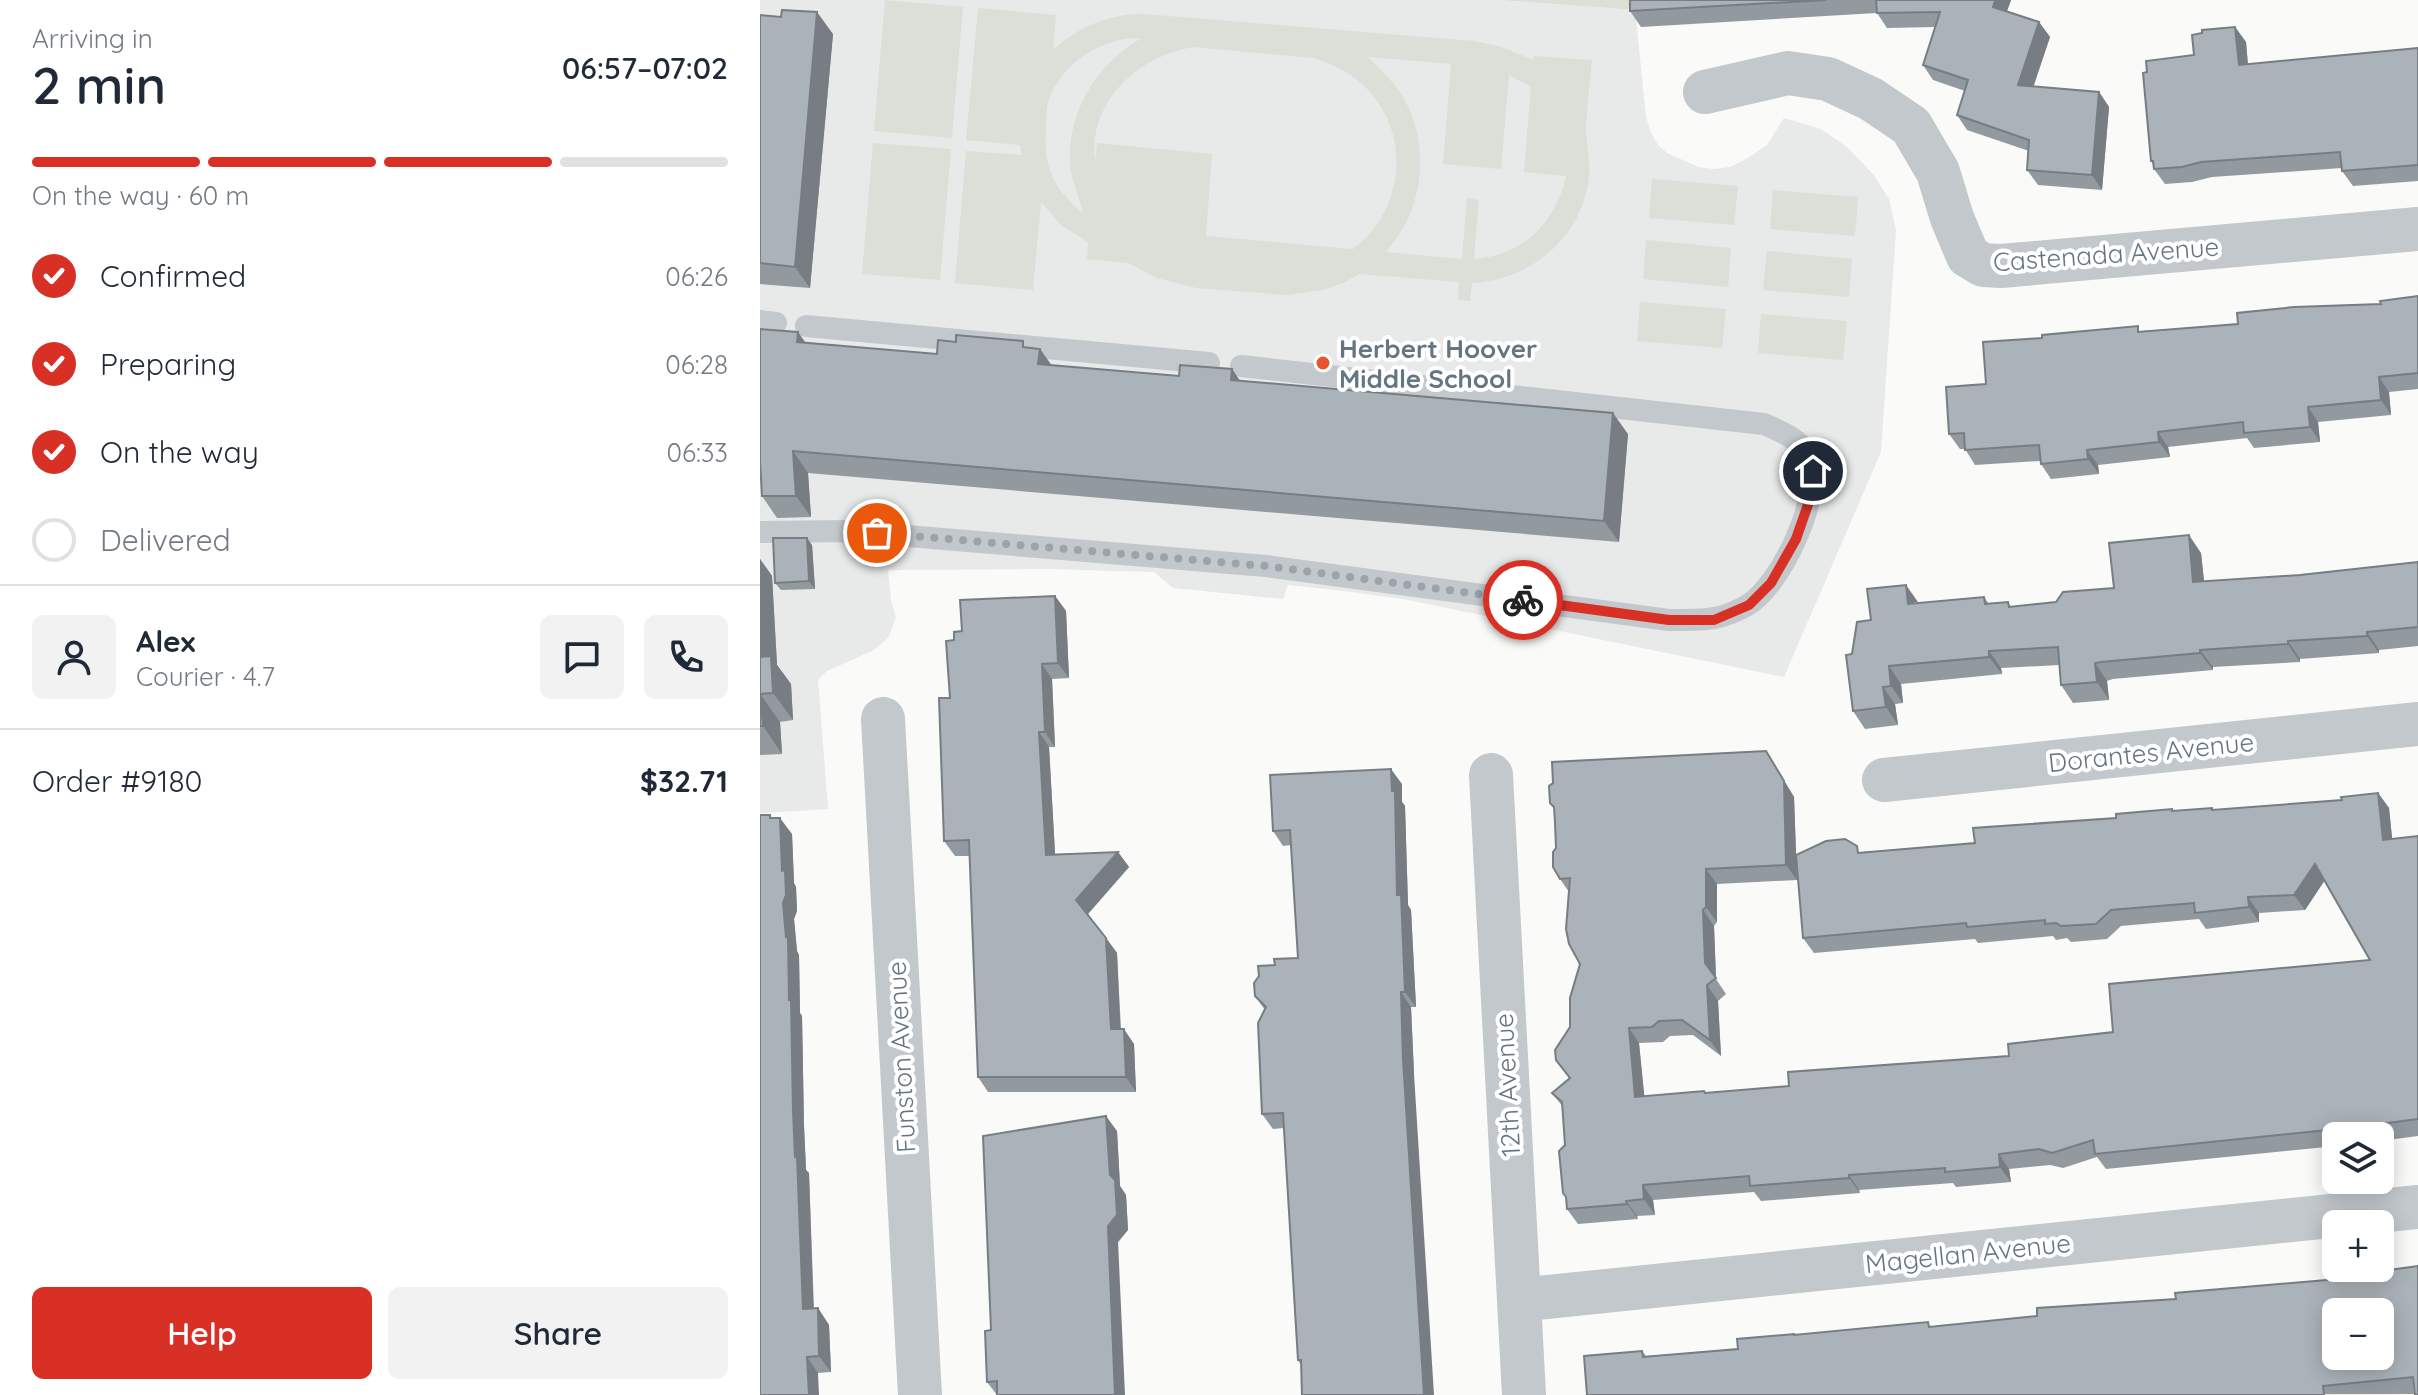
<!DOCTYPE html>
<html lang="en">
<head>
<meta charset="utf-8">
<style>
  :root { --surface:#fff; --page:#f2f2f3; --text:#1f2937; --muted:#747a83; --line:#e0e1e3; --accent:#d93025 }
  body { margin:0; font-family:Quicksand,sans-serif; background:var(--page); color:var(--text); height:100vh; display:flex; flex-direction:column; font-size:30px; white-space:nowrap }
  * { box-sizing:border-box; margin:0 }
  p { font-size:26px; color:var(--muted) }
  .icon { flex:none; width:44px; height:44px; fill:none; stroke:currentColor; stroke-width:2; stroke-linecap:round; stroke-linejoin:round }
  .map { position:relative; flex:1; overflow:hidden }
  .details { display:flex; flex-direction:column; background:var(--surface); width:760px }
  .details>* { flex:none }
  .controls { position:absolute; left:1562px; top:1122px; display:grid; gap:16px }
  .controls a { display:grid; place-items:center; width:72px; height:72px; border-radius:12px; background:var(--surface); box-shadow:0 4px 20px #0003; font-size:40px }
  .pin { position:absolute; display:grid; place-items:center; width:68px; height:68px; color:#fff; margin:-34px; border:4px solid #fff; border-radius:50%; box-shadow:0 2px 8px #0007 }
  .courier { position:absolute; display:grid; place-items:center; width:80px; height:80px; margin:-40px; border:6px solid #d93025; border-radius:50%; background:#fff; color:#222; box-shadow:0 2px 10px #0007 }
  .head em { font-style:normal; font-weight:600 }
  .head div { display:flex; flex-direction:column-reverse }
  .head { display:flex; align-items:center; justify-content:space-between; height:136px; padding:0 32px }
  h1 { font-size:52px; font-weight:600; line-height:60px }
  .bar { display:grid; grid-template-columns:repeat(4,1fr); gap:12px 8px; align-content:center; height:96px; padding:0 32px }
  .bar i { height:10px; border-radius:6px; background:var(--line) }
  .bar .on { background:var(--accent) }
  .bar p { grid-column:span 4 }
  .line { display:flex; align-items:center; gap:20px; padding:0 32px; border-top:2px solid var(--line) }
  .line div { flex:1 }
  .round { display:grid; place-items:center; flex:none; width:84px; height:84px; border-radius:12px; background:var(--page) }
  ol { padding:0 32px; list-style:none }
  li { display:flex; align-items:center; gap:24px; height:88px }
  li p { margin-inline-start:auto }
  li .icon { padding:8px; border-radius:50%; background:var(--accent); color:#fff; stroke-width:4 }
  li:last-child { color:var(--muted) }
  li i { width:44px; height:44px; border:4px solid var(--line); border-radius:50% }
  .cta { display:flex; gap:16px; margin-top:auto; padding:16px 32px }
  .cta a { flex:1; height:92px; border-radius:12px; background:var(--accent); color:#fff; font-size:32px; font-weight:600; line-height:92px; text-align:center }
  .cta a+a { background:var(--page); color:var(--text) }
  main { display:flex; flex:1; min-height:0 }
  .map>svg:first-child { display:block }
</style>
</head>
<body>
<main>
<section class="details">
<div class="head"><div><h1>2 min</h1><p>Arriving in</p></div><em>06:57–07:02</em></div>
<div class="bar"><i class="on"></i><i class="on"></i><i class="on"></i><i></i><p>On the way · 60 m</p></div>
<ol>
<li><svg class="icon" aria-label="check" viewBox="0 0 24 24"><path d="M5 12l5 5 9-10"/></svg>Confirmed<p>06:26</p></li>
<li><svg class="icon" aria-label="check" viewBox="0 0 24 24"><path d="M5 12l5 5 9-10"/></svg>Preparing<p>06:28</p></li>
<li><svg class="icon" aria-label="check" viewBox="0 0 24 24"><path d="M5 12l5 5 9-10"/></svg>On the way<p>06:33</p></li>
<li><i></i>Delivered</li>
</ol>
<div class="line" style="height:144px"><a class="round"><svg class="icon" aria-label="person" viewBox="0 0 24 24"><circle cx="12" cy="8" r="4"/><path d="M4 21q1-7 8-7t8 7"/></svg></a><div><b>Alex</b><p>Courier · 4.7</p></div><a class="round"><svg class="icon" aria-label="chat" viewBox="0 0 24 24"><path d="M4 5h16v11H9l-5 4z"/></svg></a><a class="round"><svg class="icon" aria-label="phone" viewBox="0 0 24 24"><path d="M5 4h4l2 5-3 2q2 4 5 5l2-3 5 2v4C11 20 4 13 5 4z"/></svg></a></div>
<div class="line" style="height:104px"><div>Order #9180</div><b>$32.71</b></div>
<div class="cta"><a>Help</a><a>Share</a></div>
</section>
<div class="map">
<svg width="1658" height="1395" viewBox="0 0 1658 1395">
  <rect width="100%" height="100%" fill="#fafaf8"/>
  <!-- built -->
  <path fill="#e8e9e9" d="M0,0H739L875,10L886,116L890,131L898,145L907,153L938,167L954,169L970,167L988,158L1007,145L1024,118L1061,129L1087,147L1113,174L1129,199L1136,230L1121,452L1024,677L643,599L584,591L528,585L523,599L413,588L394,572L287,569L128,570L131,600L136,618L128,638L114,650L67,671L58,680L68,809L0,813Z"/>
  <!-- green -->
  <path fill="#dadfd7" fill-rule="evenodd" d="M125,0L203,7L192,138L114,131Z
    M739,0H875V10Z
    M218,8L296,15L293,50C319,27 348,14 383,14L714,41L739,46L773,60L774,56L832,60C830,82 827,105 826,127C826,144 831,160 829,176C823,237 771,280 712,283L710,301L698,300L699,282L599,274L585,282L563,290L527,295L436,288L397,278L368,263L327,259L328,242L301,225L281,202L273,290L195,283L206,151L262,155L260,145L206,140ZM373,38L380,39C335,66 304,116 311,171C314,186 320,200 323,213C312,204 301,193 294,180C285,162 285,146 286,126C287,117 286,105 290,96C305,63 337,41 373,38ZM433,47L554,58C572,64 589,71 603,85C652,130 646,210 593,249L446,236L452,154L337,143L335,161C328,102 378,56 433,47ZM608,57L691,64L683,164L741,169L749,75L771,87L764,172L806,176C796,222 763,256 714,259L719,200L707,198L702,259L626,252C633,242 642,232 647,221C666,180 665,132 641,94C632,80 619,68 608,57Z
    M113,143L191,149L180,280L102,274Z
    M892,179L978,186L974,225L889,218Z
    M1013,190L1098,197L1095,236L1010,229Z
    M886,240L971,248L968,287L883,279Z
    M1007,251L1092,259L1089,297L1003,290Z
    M880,302L966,309L962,348L877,341Z
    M1001,314L1087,321L1083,360L998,353Z"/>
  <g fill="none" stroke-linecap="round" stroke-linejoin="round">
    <!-- lane -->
    <path stroke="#c3c8cc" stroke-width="22" d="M0,321L16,323
      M46,326L449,363
      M0,532L87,531L506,566L909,620C939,620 958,622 986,606C1020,588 1066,492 1048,455C1040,439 1020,431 1004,424L481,366"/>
    <!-- street -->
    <path stroke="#c3c8cc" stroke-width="44" d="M945,92L1028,73L1068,79L1111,99L1151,126L1178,172L1192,218L1208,256L1223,265L1241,266L1658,229
      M123,719L160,1395
      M731,775L764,1395
      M1124,780L1658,724
      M759,1300L1658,1207"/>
  </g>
  <!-- wall -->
  <path fill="#929a9f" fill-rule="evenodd" d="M870,0H1251L1247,11L1279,22L1290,37L1273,86L1339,92L1349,107L1342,190L1278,185L1267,170L1269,151L1207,130L1197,115L1205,91L1173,80L1163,65L1175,27L1127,28L1117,13L881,27L870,11Z
    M0,15L21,17L73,34L50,288L0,284Z
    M1475,27L1486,42L1488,64L1658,48V181L1593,186L1582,171V168L1452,177L1432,182L1405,184L1394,169V166L1391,161L1387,72L1434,55Z
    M1658,296V389L1629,392L1631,415L1558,422L1560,442L1494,448L1487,438L1408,447L1410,457L1338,465L1339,474L1291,479L1281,464L1280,461L1215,465L1205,449H1200L1189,434L1226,384L1382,331L1478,324L1621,304Z
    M46,343L177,354L268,348L280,349L291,365L419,376L472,369L480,381L868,434L859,542L48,473L51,517L17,518L2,496Z
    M52,545L55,589L21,590L15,583Z
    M1441,553L1444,581L1540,575L1658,562V646L1619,650V653L1540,659V662L1453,667V670L1353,679L1347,681L1349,700L1313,703L1301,685L1299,665L1241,668L1242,674L1141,684L1143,703L1135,704L1138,725L1105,729L1093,711L1092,654L1111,620L1224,597L1229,604L1248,602L1251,607L1296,602L1354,588Z
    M0,559L12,576L17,665L31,684L33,720L20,722L22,754L0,755Z
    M295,596L306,611L309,678L292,679L295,747H289L295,854L358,852L369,867L328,914L357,953L361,1029L374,1044L376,1092H228L218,1077L210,856H195L184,841L190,698L194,640Z
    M1016,767L1034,797L1036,855L1102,852L1215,843L1412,809L1414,811L1452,808L1453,810L1582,800L1618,793L1629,808L1632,839L1658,836V1136L1620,1141V1136H1576V1146L1346,1169L1337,1157L1303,1168L1290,1165L1249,1169L1251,1182L1196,1187L1193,1183L1099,1190L1100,1193L1001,1201L994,1192L893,1200L895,1215L877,1216L878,1219L818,1224L807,1209L803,1107L792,1093L809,1078L796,1060L810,1027L820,964L809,892L800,879L796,848L794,809L790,803ZM1036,857L1043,938L1054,953L1215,939L1218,943L1293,936L1296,940L1307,938L1311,942L1347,939L1361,926L1439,919L1446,929L1499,922V913L1545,910L1564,881L1610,960L1353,1032L1249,1056L1029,1086L946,1093L884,1096L879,1043L903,1042L910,1036L933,1035L961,1056L958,1001L966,994L956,979L954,926L957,922V884L1037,880Z
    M642,784V802L645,806L648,905L651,910L656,1007H651L654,1074L541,1365L538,1360L524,1128L513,1129L502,1114L505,1010L495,996L515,965L538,958L531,845L523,846L513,831Z
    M12,818L32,834L34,883L36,887L37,911L34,919L37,951L39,955L40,1013L42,1016L44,1126L46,1170L49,1173L54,1309L58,1308L69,1325L71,1372L58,1373L0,1395Z
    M357,1131L360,1186L366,1195L368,1230L237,1395L227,1382Z
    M1644,1268L1654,1394L827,1395L882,1351L886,1356L978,1349L1034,1334L1035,1335L1172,1327L1277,1316L1578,1279Z"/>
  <!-- shaded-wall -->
  <path fill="#777d82" d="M1235,0H1251L1243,22L1233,7Z
    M57,12L73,34L50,288L35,267Z
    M1279,22L1290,37L1269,100L1258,85Z
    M1475,27L1486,42L1489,80L1479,65Z
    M1339,92L1349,107L1342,190L1332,175Z
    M38,332L53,353L37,342Z
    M280,349L295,370L278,364Z
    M472,369L487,391L471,380Z
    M1619,377L1629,392L1631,415L1621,400Z
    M1548,407L1558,422L1560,442L1550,427Z
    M853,413L868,434L859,542L844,521Z
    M1398,432L1408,447L1410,457L1399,442Z
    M1327,450L1338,465L1339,474L1328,459Z
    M33,451L48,473L51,517L36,496Z
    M1429,535L1441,553L1446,600L1433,582Z
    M47,538L52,545L55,589L49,581Z
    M0,559L12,576L17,665L31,684L33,720L13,693L0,659Z
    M1146,585L1158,602L1148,604Z
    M295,596L306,611L309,678L298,663Z
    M1607,632L1619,650V653L1607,636Z
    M1528,641L1540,659V662L1528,644Z
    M1440,650L1453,667V670L1440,653Z
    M1229,651L1241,668L1242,674L1229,657Z
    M1335,663L1347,681L1349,700L1337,682Z
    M282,664L292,679L295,747L285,732Z
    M1129,666L1141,684L1143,703L1131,686Z
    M1123,687L1135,704L1138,725L1126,707Z
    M0,694L20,722L22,754L3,726Z
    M279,732L289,747L296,870L286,855Z
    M1006,751L1034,797L1037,880L1026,865Z
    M631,769L642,784V802L645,806L648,905L651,910L656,1007L645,992L637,895Z
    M1618,793L1629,808L1634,856L1623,840Z
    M10,815L21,831L20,818L32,834L34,883L36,887L37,911L34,919L37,951L39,955L40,1013L42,1016L44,1126L46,1170L49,1173L54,1325L43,1309L35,1157L29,1000L23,903L22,871Z
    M358,852L369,867L327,915L316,900Z
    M1555,864L1565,880L1545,910L1534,895Z
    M946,869L957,884V922L946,907Z
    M1488,897L1499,913V922L1489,907Z
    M943,910L954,926L956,979L945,963Z
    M346,938L357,953L361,1044L351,1029Z
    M947,985L958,1001L961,1056L950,1040Z
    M641,992L651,1007L654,1074L674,1395H664L643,1059Z
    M869,1028L879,1043L886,1112L875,1097Z
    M364,1029L374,1044L376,1092L366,1077Z
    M346,1116L357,1131L360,1186L366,1195L368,1230L358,1241L365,1395H355L348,1226L350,1175Z
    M1239,1154L1249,1169L1251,1182L1240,1167Z
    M1089,1175L1099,1190L1100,1193L1089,1178Z
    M883,1185L893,1200L895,1215L884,1199Z
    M866,1201L877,1216L878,1219L867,1204Z
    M58,1308L69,1325L71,1372L59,1356Z
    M47,1357L58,1373L59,1395H49Z"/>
  <!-- building -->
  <path fill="#aab3b9" stroke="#777d82" stroke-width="2" fill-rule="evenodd" d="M870,0H1066L870,11Z
    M1116,0H1235L1233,7L1279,22L1258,85L1339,92L1332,175L1267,170L1269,140L1197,115L1208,80L1163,65L1180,12L1117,13Z
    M22,10L57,12L35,267L0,263V15L21,17Z
    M1475,27L1479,65L1658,48V165L1582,171L1580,152L1441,162L1422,167L1394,169L1393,161H1391L1383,73L1387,72L1386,61L1434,55L1432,35L1442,33V30Z
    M1658,296V373L1619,377L1621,400L1548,407L1550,427L1484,433L1483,422L1398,432L1399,442L1327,450L1328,459L1281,464L1279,445L1205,450L1204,433L1189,434L1186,387L1226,384L1223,342L1282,338V335L1378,326V332L1478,324L1477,313L1534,307L1621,304L1620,301Z
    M0,329L38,332L37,342L177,354L178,340L196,342V335L263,341V347L280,349L278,364L419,376L420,365L472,369L471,380L853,413L844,521L33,451L36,496H2L0,461Z
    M1429,535L1433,582L1540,575L1658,562V627L1607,632V636L1528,641V644L1440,650V653L1341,662L1335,663L1337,682L1301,685L1298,647L1229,651V657L1129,666L1131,686L1123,687L1126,707L1093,711L1086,655L1092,654L1097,622L1111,620L1107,589L1146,585L1148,604L1224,597L1225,604L1248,602L1249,607L1296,602L1303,592L1354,588L1349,543Z
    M13,538H47L49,581L15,583Z
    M295,596L298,663L282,664L285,732H279L286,855L358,852L316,900L346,938L351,1029H364L366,1077H218L209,840L184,841L179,698H190L186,641L194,640V632L202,631L200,600Z
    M11,656L13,693L0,694L3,726H0V657Z
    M1006,751L1024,781L1026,865L946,869V907L943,910L945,963L956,978L947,985L950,1040L922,1020L899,1021L892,1027L869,1028L875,1097L944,1091L945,1093L1029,1086L1028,1072L1249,1056L1248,1044L1353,1032L1349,984L1610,960L1555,864L1534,895L1488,897L1489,907L1435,913L1434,903L1351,910L1336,924L1301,926L1296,923L1285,924V920L1207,927L1206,923L1043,938L1036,855L1066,841L1085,839L1097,846L1098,853L1215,843L1213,828L1356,818V814L1412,809V811L1452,808V810L1582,800L1581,797L1618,793L1623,840L1658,836V1119L1597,1127L1335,1154L1333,1140L1292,1153L1279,1149L1239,1154L1240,1167L1185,1172V1168L1089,1175V1178L990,1186L989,1176L883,1185L884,1199L866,1201L867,1204L807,1209L806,1197L803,1193L799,1151L805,1145L802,1102L792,1093L810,1078L796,1060L795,1050L810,1027V998L820,964L809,944L806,929L810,878L800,879L793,867V852L796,848L795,823L794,807L790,803L789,786L793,783L792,762Z
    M631,769L632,791H635L637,895H641L645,992H641L643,1059L664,1395H542L541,1360H538L523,1113L502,1114L498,1023L506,1007L495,996L494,983L499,976L498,966L515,965L514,959L538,958L530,830L513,831L510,775Z
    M0,815H10V818H20L22,871L25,870L26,895L23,903L26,937L28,938L29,1000H31L33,1110L35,1157H37L43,1309L58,1308L59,1356L47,1357L49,1395H0Z
    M346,1116L350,1175L355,1180L357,1215L348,1226L355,1395H237V1381L227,1382L225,1331L231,1330L223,1136Z
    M1658,1266V1395H1655L1653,1377L1563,1386L1564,1395H827L824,1356L882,1351L883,1357L978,1349L977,1339L1034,1334V1335L1168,1322L1169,1327L1277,1316V1308L1416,1299L1415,1293L1578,1279V1277ZM1576,1312H1620V1356H1576Z"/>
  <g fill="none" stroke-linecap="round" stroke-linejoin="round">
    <!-- done -->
    <path stroke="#99a4ac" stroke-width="8" stroke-dasharray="0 14.4" d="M117,533L506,566L763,600"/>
    <!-- route -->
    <path stroke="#d93025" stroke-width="10" d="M763,600L909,620H954L989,605L1011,583L1036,539L1052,493L1053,471"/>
  </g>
  <!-- markers -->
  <circle fill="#e4572e" stroke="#fff" stroke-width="3" cx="563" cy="363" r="8"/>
  <g text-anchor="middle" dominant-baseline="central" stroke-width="8" stroke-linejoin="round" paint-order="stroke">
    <!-- street labels -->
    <g font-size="26" fill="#657683" stroke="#fff">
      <text transform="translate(1346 254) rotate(-4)">Castenada Avenue</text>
      <text transform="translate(1391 752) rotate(-6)">Dorantes Avenue</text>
      <text transform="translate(141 1057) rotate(-93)">Funston Avenue</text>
      <text transform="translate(747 1085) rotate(-93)">12th Avenue</text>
      <text transform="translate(1208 1253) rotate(-6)">Magellan Avenue</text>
    </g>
    <!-- poi labels -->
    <g font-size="26" font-weight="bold" fill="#657683" stroke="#fff" text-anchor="start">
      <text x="579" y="348">Herbert Hoover<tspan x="579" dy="30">Middle School</tspan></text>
    </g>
  </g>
</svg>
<div class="controls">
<a><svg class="icon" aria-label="layers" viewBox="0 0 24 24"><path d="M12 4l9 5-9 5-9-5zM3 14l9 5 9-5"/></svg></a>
<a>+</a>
<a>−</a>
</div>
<div class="pin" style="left:117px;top:533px;background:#ea580c"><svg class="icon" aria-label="bag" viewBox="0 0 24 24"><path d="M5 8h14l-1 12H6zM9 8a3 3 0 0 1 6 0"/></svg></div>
<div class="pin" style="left:1053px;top:471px;background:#1f2937"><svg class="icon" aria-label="home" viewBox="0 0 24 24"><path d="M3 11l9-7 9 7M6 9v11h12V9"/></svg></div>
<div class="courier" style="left:763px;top:600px"><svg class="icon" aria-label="bike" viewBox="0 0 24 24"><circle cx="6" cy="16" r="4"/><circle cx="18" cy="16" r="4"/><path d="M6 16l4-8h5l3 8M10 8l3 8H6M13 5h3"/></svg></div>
</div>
</main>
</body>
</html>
